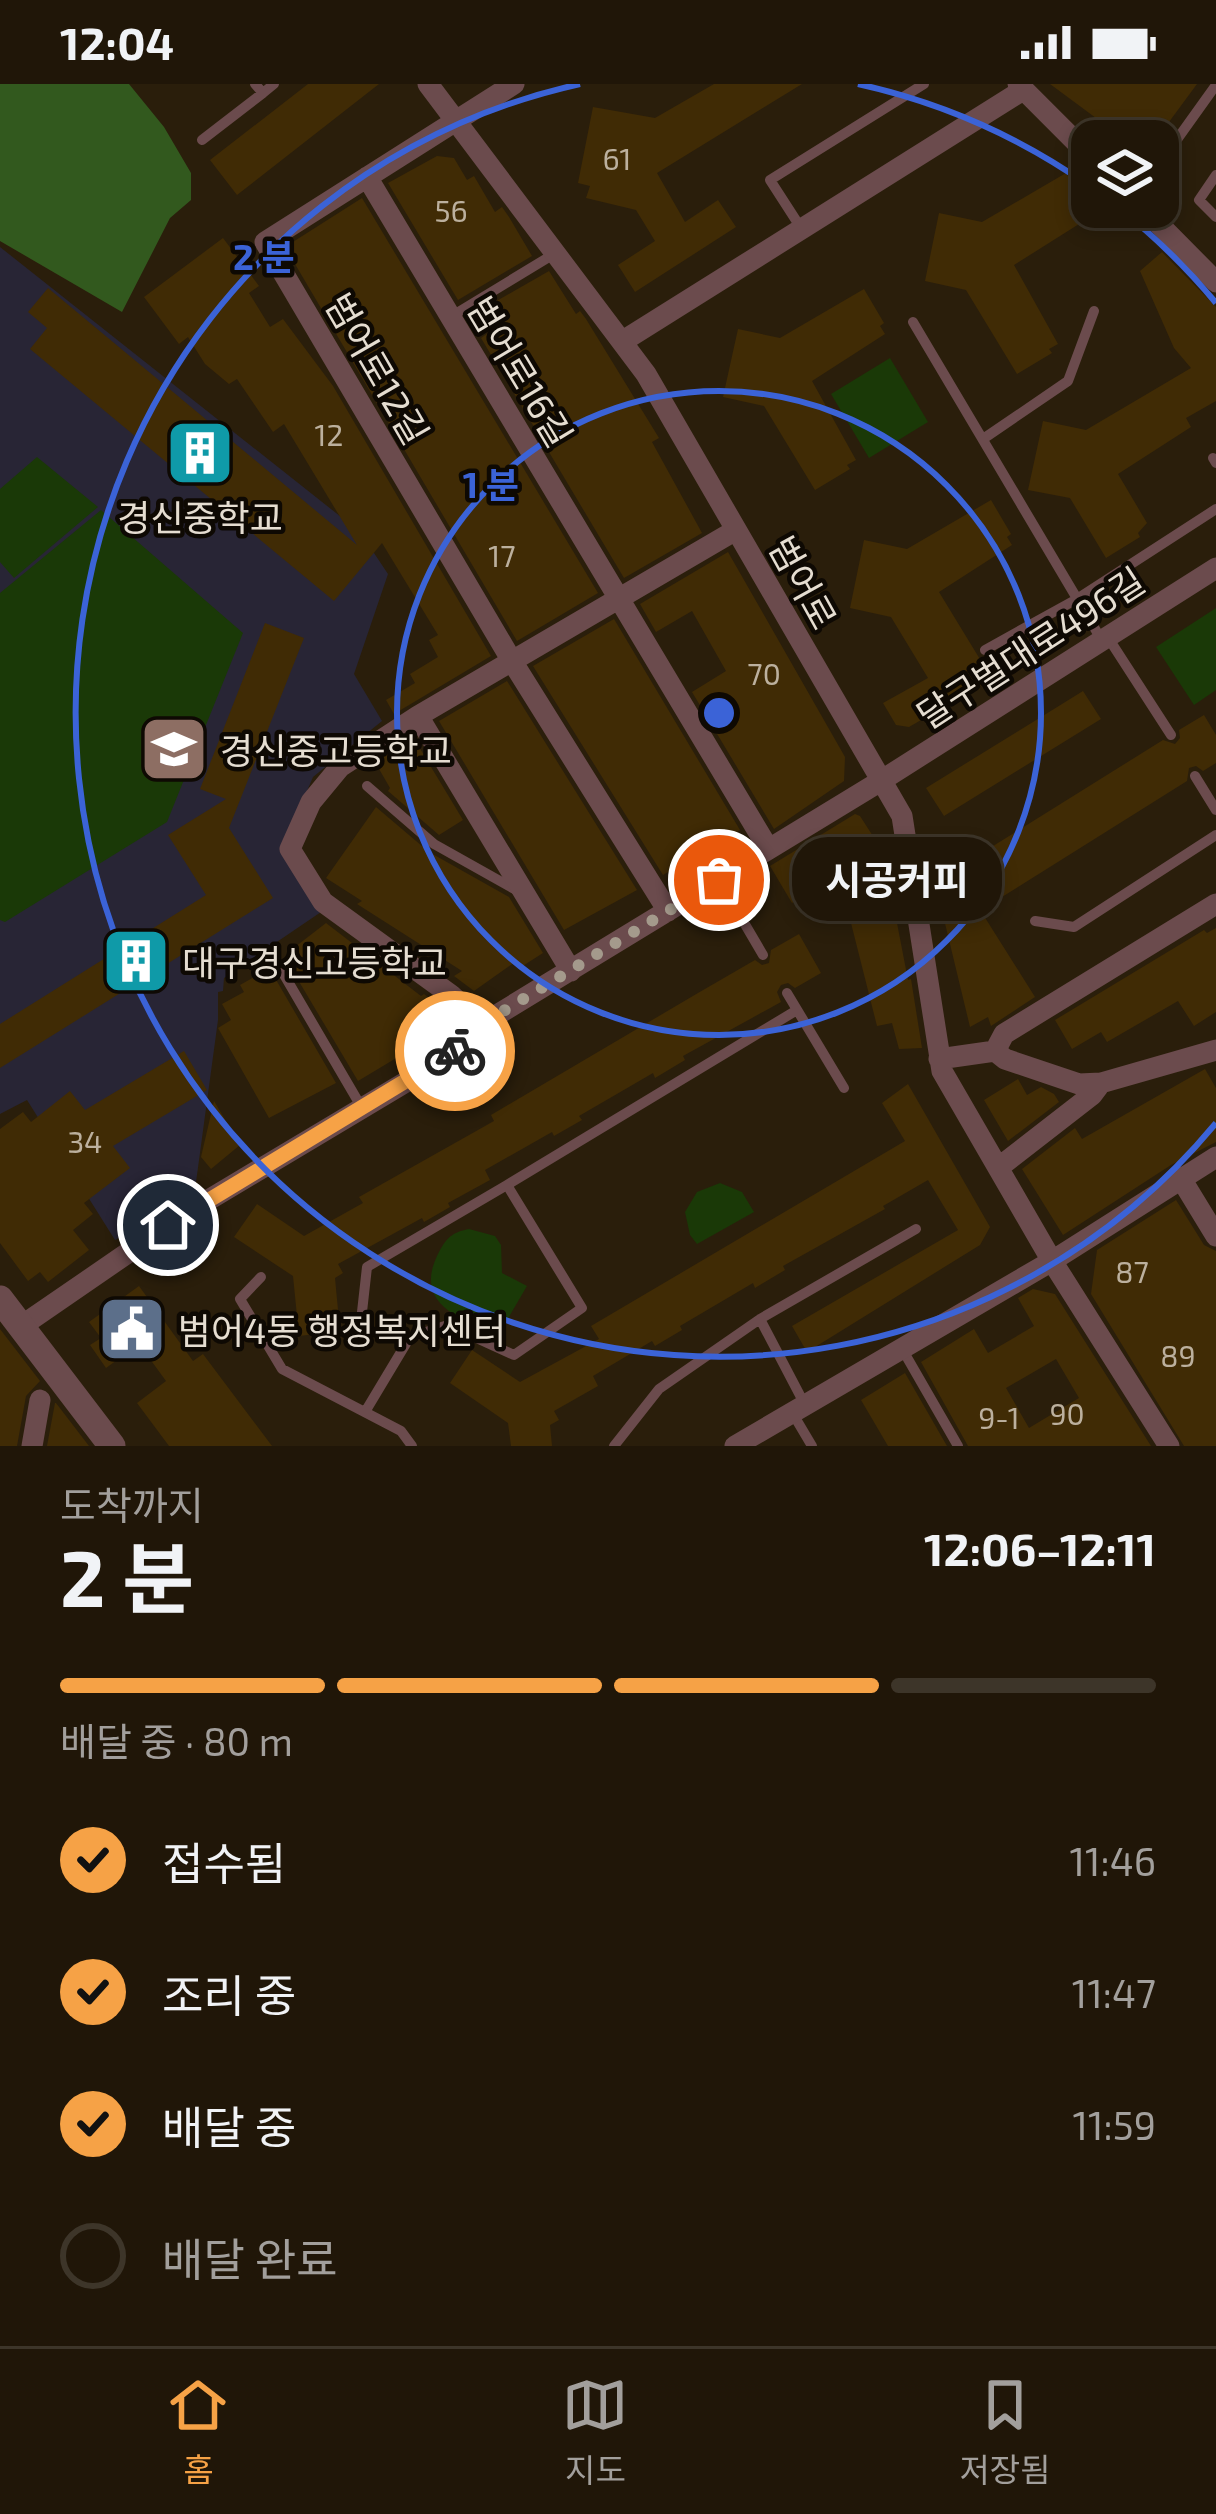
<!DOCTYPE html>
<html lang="ko">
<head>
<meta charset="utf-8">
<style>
  :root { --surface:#201608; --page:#281f12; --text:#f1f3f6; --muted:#a29f9c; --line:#3d3529; --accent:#f6a246 }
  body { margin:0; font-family:"Exo 2","Noto Sans KR",sans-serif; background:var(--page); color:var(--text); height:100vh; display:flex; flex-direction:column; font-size:45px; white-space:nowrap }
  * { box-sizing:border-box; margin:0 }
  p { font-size:39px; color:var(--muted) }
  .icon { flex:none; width:66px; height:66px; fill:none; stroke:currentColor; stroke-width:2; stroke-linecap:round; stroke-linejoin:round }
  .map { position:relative; height:1362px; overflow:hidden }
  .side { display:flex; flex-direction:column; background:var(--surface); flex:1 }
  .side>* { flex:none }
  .buttons { position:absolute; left:1071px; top:36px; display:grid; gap:24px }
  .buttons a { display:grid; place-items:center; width:108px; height:108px; border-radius:24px; background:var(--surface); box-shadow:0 6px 18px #0003,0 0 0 3px var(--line); font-size:60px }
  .pin { position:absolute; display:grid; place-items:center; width:102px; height:102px; color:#fff; margin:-51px; border:6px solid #fff; border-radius:50%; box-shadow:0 3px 12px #0007 }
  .courier { position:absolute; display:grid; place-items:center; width:120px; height:120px; margin:-60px; border:9px solid #f6a246; border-radius:50%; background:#fff; color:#222; box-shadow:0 3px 15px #0007 }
  .bubble { position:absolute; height:84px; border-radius:36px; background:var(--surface); box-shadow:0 6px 18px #0003,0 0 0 3px var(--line); font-size:39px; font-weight:700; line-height:84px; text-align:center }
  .overview em { font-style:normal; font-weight:700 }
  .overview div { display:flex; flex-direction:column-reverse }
  .overview { display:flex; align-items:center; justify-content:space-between; height:204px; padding:0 60px }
  h1 { font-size:78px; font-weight:700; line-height:90px }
  .bar { display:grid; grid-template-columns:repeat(4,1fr); gap:18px 12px; align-content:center; height:144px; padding:0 60px }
  .bar i { height:15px; border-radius:9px; background:var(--line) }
  .bar .current { background:var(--accent) }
  .bar p { grid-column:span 4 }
  ol { padding:0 60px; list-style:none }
  li { display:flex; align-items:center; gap:36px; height:132px }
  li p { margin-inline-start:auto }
  li .icon { padding:12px; border-radius:50%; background:var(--accent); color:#111; stroke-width:4 }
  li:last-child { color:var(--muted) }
  li i { width:66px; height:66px; border:6px solid var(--line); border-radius:50% }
  .status { display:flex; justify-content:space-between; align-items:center; height:84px; padding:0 60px; background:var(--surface); direction:ltr }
  .status svg { height:33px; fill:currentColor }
  .menu { display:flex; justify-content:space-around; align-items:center; height:168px; border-top:3px solid var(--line); background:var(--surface); font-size:33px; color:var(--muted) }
  .menu a { display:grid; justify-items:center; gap:6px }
  .menu .current { color:var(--accent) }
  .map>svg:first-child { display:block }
</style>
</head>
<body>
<div class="status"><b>12:04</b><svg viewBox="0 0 49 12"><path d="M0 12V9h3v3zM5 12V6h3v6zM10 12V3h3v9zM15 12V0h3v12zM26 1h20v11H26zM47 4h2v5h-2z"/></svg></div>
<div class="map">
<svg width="1216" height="1362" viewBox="0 0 1216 1362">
  <rect width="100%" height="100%" fill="#2a1e0b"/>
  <!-- education -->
  <path fill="#282535" d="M0,163L360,448L388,490L354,590L382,637L313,693L283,763L321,828L224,894L223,907L218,908V936L194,1113L115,1156L27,1016L0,1030Z"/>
  <!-- green -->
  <path fill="#1a3907" d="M890,274L928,338L869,374L831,310Z
    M37,373L98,423L14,494L0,478V405Z
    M101,426L243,549L167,738L5,838L0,836V509Z
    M1216,524V606L1194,621L1156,563Z
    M720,1099L742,1108L754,1128L697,1160L690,1151L685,1128L697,1108Z
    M469,1145L495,1152L501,1161L502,1189L527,1202L499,1250C457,1234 411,1219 440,1166C448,1152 454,1148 469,1145Z"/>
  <!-- forest -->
  <path fill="#32591e" d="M0,0H129L164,43L191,89V116L170,134L122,228L0,157Z"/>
  <!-- building -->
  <path fill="#402b05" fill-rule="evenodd" d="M308,0H379L237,111L210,76Z
    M714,0H802L657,89L685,138L718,116L736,143L635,208L618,181L655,157L636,126L586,114L590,102L578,99L593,23L655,34Z
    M1050,0H1197L1155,57H1127Z
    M437,72L454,74L467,96L474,92L495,128L502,123L509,133L532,172L458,216L388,99Z
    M1066,89L1086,123L1082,126L1087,135L1014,181L1058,260L1049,265L1052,269L1017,290L966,206L925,197L939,129L982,138Z
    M362,114L598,509L517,557L285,163Z
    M223,154L259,202L249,209L270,243L283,235L333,302L491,572L394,630L386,616L415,599L410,590L438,573L429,556L438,551L382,459L334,517L30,265L47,244L28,228L48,204L357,461L284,340L273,348L237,295L229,300L205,280L188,253L179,260L144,213Z
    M1162,168L1216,223V317L1186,334L1191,343L1118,390L1147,439L1138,449L1140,453L1106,474L1070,414L1028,406L1043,337L1086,346L1191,284L1174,264L1140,187Z
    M549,187L576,230L580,227L586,235L659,354L652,358L702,449L624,494L481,254L494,245L481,226Z
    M864,205L884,239L880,242L885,250L812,297L856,376L847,381L850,385L815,406L764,322L723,313L738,245L780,254Z
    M991,416L1011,450L1007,453L1012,461L939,508L992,595L909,643L896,641L883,619L928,594L891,533L850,524L864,456L907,465Z
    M728,468L845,673L844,697L774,745L692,608L726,587L692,527L656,548L640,520Z
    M614,535L740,746L663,791L533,582Z
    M265,539L304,554L229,744L273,814L0,984V940L206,811L168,751L226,715L200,705Z
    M507,597L637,806L564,846L439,637Z
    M1083,607L1101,635L944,732L926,704Z
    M1204,631L1216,651V679L1203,687L1196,682L1189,684L1187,697L1002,813L977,772L1163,656L1175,660L1180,654L1179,646Z
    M413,653L463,736L439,751L388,707L390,704L375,678Z
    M376,723L429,768L509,813L543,869L518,885L515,878L474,907L454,892L462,887L357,820L362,817L326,794Z
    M855,730L860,732L889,777L897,839L908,896L911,895L922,964L899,965L892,939L877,942L851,839L846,840L825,799L792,819L770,782Z
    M972,813L1035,913L991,942L988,933L970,943L943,831Z
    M326,839L421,912L424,910L441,923L453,940L358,997L291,884L279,880L274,885L275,894L336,999L269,1034L218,944L231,936L222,920L244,908L240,901L298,868L295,863Z
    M1216,844V928L1194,942L1178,917L1107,958L1101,948L1072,965L1055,936L1204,846L1207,849Z
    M799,850L821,889L795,904L788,899L781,901L777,908L781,918L683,972L685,976L655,994L653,989L579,1032L582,1036L554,1052L552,1048L485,1086L490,1096L448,1119L450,1123L424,1138L422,1134L338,1180L343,1189L335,1194L340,1247L299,1252L293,1192L234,1153L257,1120L304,1152L363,1119L359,1113L494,1037L491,1031L698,909L755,876L762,881L769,879L771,866Z
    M184,967L207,1006L113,1062L130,1084L84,1119L93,1130L73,1146L89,1166L48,1198L40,1188L28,1197L0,1159V1045L23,1028L31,1038L70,1007L85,1026Z
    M1205,985L1216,1004V1058L1171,1081L1063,1151L1022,1085L1075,1044L1082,1055Z
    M1018,995L1027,1011L1041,1003L1054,1010L1059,1018L1008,1057L984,1016Z
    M908,1000L990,1143L980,1161L807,1268L792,1242L958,1146L928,1096L883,1122L885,1125L783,1182L785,1186L755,1204L753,1199L680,1242L682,1246L655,1262L652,1257L593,1292L598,1302L554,1327L559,1336L550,1341L552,1362H511L508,1339L450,1299L472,1266L520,1298L599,1255L591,1242L905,1057L882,1019Z
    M214,1017L240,1061L211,1085L201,1073Z
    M1176,1116L1204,1161L1216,1167V1362H1184L1091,1210L1097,1166Z
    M139,1202L193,1277L203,1270L272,1362H169L137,1319L166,1297L139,1260L106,1284L90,1261L101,1254L89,1238Z
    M1033,1205L1055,1210L1151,1362H968L921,1278L974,1245L988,1269L1034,1242L1018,1214ZM1056,1275L1079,1314L1029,1344L1006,1304Z
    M0,1245L40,1297L26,1312L17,1362H0Z
    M905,1289L947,1362H888L861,1316Z
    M55,1319H56L89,1362H47Z"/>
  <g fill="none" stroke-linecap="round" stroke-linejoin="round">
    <!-- service -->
    <path stroke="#6b4b4d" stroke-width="10" d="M255,0L263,9L274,0
      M202,56L263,9
      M1158,82L1216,1
      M1216,91L1199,116L1216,133
      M801,144L770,96L924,0
      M452,232L554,170
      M913,238L1101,555
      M983,355L1068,297L1094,227
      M1213,374L1216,379
      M1107,552L1171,651
      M985,566L1077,515L1216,425
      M1195,692L1216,726
      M367,702L434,760L516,806
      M719,796L763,871
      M1035,837L1074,843L1216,751
      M283,889L362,1024
      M787,909L844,1004
      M507,1101L797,926
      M261,1193L240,1215L282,1285L401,1347L412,1362
      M760,1235L804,1319
      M361,1237L367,1183L507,1101L582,1224L514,1271L448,1241L410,1253L365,1328
      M901,1263L958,1362
      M793,1330L812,1362
      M614,1362L659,1305L760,1235L916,1145"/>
    <!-- minor -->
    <path stroke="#6b4b4d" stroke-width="21" d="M428,0L646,290L902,732L942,987L1052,1177L1169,1362
      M514,0L265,158L512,577L668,827
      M1018,0L1092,74
      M367,93L768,764
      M1142,123L1216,198
      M623,257L1023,6
      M418,632L571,887
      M482,940L451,911L323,818L290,765L311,718L340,683L418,632L736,446
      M995,967L1004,950L1216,820
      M939,975L995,967L1005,975L1079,1000L1101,999L1216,966
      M998,1084L1092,1011L1101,999
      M1180,1093L1216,1152
      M20,1243L180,1133L451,971L482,940L879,698L1216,484
      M32,1362L40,1316
      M735,1362L1052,1177L1216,1073"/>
    <!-- tertiary -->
    <path stroke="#6b4b4d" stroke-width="27" d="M0,1215L112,1362"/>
  </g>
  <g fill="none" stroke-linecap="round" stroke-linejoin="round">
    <!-- done -->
    <path stroke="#a49a8c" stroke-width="12" stroke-dasharray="0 21.6" d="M455,967L482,940L719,796"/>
    <!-- route -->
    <path stroke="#f6a246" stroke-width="15" d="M168,1141L455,967"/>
  </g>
  <!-- distance rings -->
  <g fill="none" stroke="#3b63d7" stroke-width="6">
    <circle cx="719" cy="629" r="322"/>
    <path d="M1216 1039A644 644 0 1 1 580 0M858 0A644 644 0 0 1 1088 101M1120 125A644 644 0 0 1 1216 219"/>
  </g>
  <!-- icons -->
  <defs>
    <symbol id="building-square" viewBox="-11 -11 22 22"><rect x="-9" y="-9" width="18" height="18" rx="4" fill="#0f9aa8" stroke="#0e0903"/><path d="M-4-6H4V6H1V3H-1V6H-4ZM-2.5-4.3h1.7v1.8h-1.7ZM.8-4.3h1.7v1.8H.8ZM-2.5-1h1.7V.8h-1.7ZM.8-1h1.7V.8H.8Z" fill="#fff"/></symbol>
    <symbol id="school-square" viewBox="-11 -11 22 22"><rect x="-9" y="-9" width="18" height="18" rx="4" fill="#8d6e63" stroke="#0e0903"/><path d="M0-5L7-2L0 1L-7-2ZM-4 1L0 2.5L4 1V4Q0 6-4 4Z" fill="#fff"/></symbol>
    <symbol id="civic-square" viewBox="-11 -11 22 22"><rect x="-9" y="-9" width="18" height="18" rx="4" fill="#5c6f8a" stroke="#0e0903"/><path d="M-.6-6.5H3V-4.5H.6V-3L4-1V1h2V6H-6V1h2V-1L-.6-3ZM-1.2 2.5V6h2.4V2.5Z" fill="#fff"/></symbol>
  </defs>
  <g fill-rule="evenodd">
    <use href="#building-square" x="162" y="331" width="76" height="76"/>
    <use href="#school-square" x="136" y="627" width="76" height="76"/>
    <use href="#building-square" x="98" y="839" width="76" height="76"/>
    <use href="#civic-square" x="94" y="1207" width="76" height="76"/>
  </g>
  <g text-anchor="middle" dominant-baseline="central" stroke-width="9" stroke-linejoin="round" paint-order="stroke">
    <!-- number labels -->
    <g font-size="30" fill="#bcb09e">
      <text x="617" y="74">61</text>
      <text x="451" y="126">56</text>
      <text x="329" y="350">12</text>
      <text x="502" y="471">17</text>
      <text x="764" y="589">70</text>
      <text x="85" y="1057">34</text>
      <text x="1132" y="1187">87</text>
      <text x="1178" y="1271">89</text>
      <text x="1067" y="1329">90</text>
      <text x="999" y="1333">9-1</text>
    </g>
    <!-- street labels -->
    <g font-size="36" fill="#e5ddd1" stroke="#0e0903">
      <text transform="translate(378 284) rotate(60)">범어로12길</text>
      <text transform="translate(521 287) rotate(59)">범어로16길</text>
      <text transform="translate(804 498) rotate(61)">범어로</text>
      <text transform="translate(1030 563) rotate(-33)">달구벌대로496길</text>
    </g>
    <!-- poi labels -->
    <g font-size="36" fill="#e5ddd1" stroke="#0e0903" text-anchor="start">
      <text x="200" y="432" text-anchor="middle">경신중학교</text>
      <text x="220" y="665">경신중고등학교</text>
      <text x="182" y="877">대구경신고등학교</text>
      <text x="178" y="1245">범어4동 행정복지센터</text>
    </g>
  </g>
  <circle cx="719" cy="629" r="18" fill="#3b63d7" stroke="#0e0903" stroke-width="6"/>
  <g font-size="36" text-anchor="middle" font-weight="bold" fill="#3b63d7" stroke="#0e0903" stroke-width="9" stroke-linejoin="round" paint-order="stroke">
    <text x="264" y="186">2 분</text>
    <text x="491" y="414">1 분</text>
  </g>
</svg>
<div class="buttons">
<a><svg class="icon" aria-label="layers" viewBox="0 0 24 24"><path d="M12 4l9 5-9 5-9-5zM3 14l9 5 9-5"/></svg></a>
</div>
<div class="pin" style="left:719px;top:796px;background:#ea580c"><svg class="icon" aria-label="bag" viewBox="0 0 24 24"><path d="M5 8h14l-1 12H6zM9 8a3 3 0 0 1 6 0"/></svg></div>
<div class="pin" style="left:168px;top:1141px;background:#1f2937"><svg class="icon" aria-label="home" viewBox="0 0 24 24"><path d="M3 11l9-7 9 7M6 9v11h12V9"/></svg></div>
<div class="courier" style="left:455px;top:967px"><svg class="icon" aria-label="bike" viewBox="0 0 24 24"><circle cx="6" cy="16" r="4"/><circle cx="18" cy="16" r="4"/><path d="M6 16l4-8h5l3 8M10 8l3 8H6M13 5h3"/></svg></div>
<div class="bubble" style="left:792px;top:753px;width:210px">시공커피</div>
</div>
<section class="side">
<div class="overview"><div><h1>2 분</h1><p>도착까지</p></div><em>12:06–12:11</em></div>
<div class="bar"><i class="current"></i><i class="current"></i><i class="current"></i><i></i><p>배달 중 · 80 m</p></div>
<ol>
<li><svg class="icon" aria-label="check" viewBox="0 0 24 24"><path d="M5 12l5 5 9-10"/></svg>접수됨<p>11:46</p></li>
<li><svg class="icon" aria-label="check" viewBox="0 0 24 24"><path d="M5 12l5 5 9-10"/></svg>조리 중<p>11:47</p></li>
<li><svg class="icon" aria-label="check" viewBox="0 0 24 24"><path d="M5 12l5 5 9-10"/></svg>배달 중<p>11:59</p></li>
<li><i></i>배달 완료</li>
</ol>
</section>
<nav class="menu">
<a class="current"><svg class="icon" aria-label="home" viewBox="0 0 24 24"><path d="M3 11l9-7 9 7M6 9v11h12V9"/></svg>홈</a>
<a><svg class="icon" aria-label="map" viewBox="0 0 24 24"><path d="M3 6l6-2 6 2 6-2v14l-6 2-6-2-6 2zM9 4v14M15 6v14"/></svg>지도</a>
<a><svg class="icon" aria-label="saved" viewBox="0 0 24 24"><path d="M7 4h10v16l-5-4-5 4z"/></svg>저장됨</a>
</nav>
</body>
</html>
